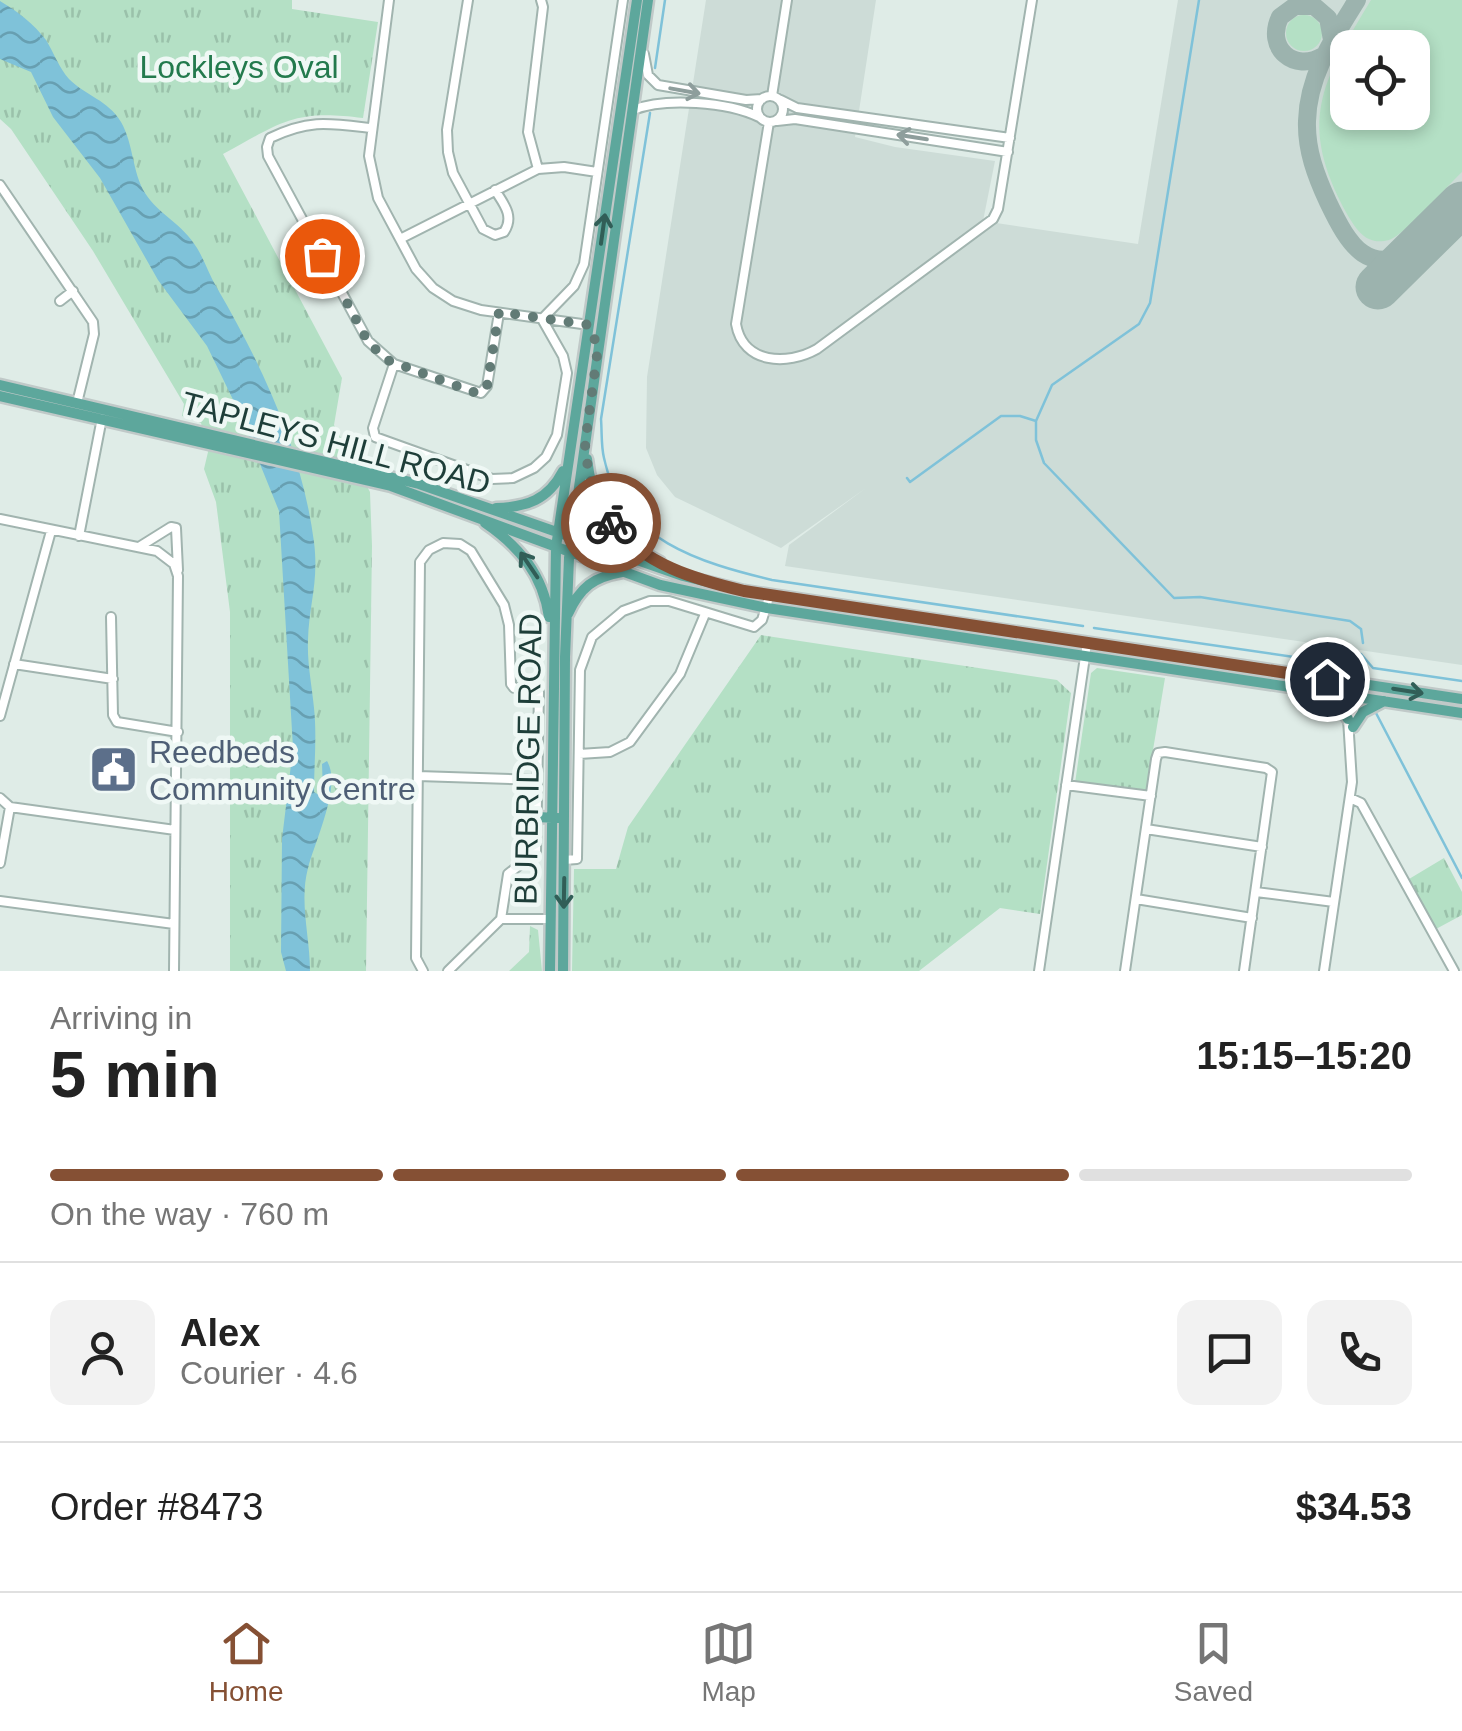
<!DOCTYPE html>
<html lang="en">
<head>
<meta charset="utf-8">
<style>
  :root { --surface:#fff; --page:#f2f2f2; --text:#222; --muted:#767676; --line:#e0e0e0; --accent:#855034 }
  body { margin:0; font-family:Arial,sans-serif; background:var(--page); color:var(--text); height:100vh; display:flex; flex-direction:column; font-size:38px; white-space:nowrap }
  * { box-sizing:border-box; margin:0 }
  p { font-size:32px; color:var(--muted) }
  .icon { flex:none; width:55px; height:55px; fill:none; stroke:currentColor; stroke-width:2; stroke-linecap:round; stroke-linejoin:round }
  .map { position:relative; height:971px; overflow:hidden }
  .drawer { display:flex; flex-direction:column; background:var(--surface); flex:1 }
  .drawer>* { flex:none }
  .fabs { position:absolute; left:1330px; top:30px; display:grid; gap:20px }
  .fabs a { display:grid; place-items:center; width:100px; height:100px; border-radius:20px; background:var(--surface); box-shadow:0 5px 15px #0003; font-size:50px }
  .pin { position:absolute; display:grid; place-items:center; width:85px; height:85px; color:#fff; margin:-42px; border:5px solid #fff; border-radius:50%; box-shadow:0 2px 10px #0007 }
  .courier { position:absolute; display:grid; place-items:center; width:100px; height:100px; margin:-50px; border:8px solid #855034; border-radius:50%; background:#fff; color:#222; box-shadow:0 2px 12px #0007 }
  .overview em { font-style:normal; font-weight:600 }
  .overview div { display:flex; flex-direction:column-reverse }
  .overview { display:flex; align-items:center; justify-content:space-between; height:170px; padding:0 50px }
  h1 { font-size:65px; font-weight:600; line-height:75px }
  .bar { display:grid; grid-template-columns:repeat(4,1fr); gap:15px 10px; align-content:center; height:120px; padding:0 50px }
  .bar i { height:12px; border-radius:8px; background:var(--line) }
  .bar .active { background:var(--accent) }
  .bar p { grid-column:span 4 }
  .line { display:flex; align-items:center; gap:25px; padding:0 50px; border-top:2px solid var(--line) }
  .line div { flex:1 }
  .round { display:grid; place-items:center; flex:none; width:105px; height:105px; border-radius:20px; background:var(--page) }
  .tab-bar { display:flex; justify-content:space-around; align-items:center; height:140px; border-top:2px solid var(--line); background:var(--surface); font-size:28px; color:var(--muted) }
  .tab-bar a { display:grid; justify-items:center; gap:5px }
  .tab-bar .active { color:var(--accent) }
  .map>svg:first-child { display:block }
</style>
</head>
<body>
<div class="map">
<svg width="1462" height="971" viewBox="0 0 1462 971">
  <defs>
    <pattern id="park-tufts" width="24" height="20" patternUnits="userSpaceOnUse" patternTransform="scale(2.5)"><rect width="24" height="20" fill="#b4e0c5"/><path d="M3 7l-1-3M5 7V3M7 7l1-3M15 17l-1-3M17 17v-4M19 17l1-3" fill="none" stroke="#9ac1aa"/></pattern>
    <pattern id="water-waves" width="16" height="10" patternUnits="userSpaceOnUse" patternTransform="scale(2.5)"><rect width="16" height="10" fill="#7fc2d9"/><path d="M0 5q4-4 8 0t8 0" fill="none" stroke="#679fb1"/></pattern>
  </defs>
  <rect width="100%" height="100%" fill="#dfece7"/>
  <!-- built -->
  <path fill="#cddcd7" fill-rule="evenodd" d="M706,0H876L855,137L895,147L995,161L983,221L1138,244L1178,0H1462V665L785,566L789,545L866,488L781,548L675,497L657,475L646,448L647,377ZM1348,48H1412V112H1348Z"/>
  <!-- green -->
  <path fill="#b4e0c5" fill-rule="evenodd" d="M1371,0H1462V172C1447,186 1405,235 1389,240C1367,246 1357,231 1347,214C1297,122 1321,83 1371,0ZM1348,48H1412V112H1348Z
    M1286 33a18 18 0 1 1 36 0a18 18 0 1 1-36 0Z"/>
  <!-- park -->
  <path fill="url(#park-tufts)" d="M0,0H292V9L378,22L363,118C294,109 282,122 223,154L342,378L334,425L370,492L372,546L366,971H230V612L216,502L204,469L208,452L201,423L182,416L184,404L93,251L11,129L0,119Z
    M761,635L1057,680L1071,693L1040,914L1000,908L919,971H572L574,869H616L628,827Z
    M1097,668L1165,678L1146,792L1075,783L1091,673Z
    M1444,858L1462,892V915L1436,929L1409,879Z
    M530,926L538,930L542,971H509L529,952Z"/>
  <!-- water -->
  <path fill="url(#water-waves)" d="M0,1C17,11 34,24 46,40C54,53 59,68 69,79C86,96 108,100 121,122C134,145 132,172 145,193C159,215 183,224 197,248C205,261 209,275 217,288C263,367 302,451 314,542C319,582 309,604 308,640C307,663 312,686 314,708C317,736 314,765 314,792L319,795L323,792L322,764L327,761C342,785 315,841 308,868C299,902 310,936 310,971H286L281,952L282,839L293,748L279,511L239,412L207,346L158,280L100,178L53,117L31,72L0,59Z"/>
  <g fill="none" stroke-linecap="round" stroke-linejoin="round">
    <!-- stream -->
    <path stroke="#7fc2d9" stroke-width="2.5" d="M1199,0L1150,303L1139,324L1052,385L1036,421V440L1044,463L1174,598L1200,597L1350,621L1361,629L1363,643
      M655,68L665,0
      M650,113L601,419C602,432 601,446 604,458C621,540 701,563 772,580L1083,626
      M907,478L910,482L1001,416H1020L1036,421
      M1094,628L1335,663
      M1361,654L1373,668L1462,681
      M1376,713L1462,878"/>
    <!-- taxiway -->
    <path stroke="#9cb3ae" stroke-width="18" d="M1357,0C1334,37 1308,75 1307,121C1306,150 1316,176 1328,202C1349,246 1369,280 1420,246
      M1323,56C1294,73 1265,48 1280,17L1295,6H1314L1328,18L1332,40"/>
    <!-- runway -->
    <path stroke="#9cb3ae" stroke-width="45" d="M1378,287L1462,204"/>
    <defs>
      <path id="minor" d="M389,0L369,156L378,198L416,269L433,288L453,301L481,310L589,325
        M468,0L447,130L448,152L453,173L483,229L495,235L504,232C515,216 503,203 495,190
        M644,54L648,75L658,85L746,100L762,99
        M757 109a13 13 0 1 1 26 0a13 13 0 1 1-26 0Z
        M772,96L787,0
        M781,100L797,108L1010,138
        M633,110C665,97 728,102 759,117
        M777,121L795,119L1008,152
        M769,122L736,324C743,364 787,366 817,349L993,219L998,209L1032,0
        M370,128C329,123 309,119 270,138L267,147L268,156L368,341L394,364L481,393L487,386L499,313
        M538,169L528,132L543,7L541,0
        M0,185L93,322L94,334L77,403
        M400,239L538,169L564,167L597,172
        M60,301L73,291
        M542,319L574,286L584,264L623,0
        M394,364L373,428L375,437L492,479L513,478L534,468L546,457L557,435L567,373L563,356L542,319
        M0,519L157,551L174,564L178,576L174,971
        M79,536L102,418
        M139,547L171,527L176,528L178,570
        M111,617L113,715L117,722L178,732
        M14,664L113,679
        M0,716L51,531
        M1353,727L1355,696
        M579,754L610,752L630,742L680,674L705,614
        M418,776L536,780
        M1066,785L1151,796
        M0,798L10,807L175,830
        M1350,798L1361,803L1454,971
        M1146,829L1262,847
        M564,860L577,859L580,670L592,637L623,611L650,601H669L754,627L762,620L770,594
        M0,863L10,807
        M1256,892L1334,902
        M1136,899L1252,918
        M0,901L174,924
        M501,919H551
        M423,971L416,958L420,562L429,550L443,543L460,544L471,551L504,605L509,625L511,684L514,688H535L539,692L536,852L508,874L501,919L448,971
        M1039,971L1087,643
        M1125,971L1156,759L1158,753L1165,752L1266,768L1272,772L1244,971
        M1324,971L1352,782L1348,719L1354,683"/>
      <path id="major" d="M0,385L419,484L683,576L744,591L1462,699
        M0,396L391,486L660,585L767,608L1462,713
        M587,459C592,507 618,541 660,562
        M496,508C527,507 548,500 563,471
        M485,523C520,547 543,575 549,617
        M568,614C580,587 594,577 622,572
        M1326,695L1338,703L1348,719
        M1353,727L1363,712L1384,701
        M536,817L558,818
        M550,971L556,547L637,0
        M563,971L565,657L569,558L648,0"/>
    </defs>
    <!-- minor casing -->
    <use href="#minor" stroke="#a1b4af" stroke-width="12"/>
    <!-- major casing -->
    <use href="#major" stroke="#c0c9c8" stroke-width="15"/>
    <!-- minor -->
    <use href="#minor" stroke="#fff" stroke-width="8"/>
    <!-- major -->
    <use href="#major" stroke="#5da79c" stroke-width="10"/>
  </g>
  <!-- one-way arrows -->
  <defs><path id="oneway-shaft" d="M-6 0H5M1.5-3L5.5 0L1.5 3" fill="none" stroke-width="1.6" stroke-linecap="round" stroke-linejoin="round" transform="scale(2.5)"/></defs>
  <g stroke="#8e9e9c">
    <use href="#oneway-shaft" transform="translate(685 91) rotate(10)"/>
    <use href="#oneway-shaft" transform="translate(912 137) rotate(-171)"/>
  </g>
  <g stroke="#315e57">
    <use href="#oneway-shaft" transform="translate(603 229) rotate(-82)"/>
    <use href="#oneway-shaft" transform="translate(529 565) rotate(-124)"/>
    <use href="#oneway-shaft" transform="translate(1408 691) rotate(9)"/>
    <use href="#oneway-shaft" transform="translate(564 893) rotate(91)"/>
  </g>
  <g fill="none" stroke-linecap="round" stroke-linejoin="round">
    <!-- done -->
    <path stroke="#627b76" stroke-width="10" stroke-dasharray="0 18" d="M322,256L368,342L387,360L473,392L481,393L487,386L499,312L589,325L598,348L585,444C588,473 592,499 611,523"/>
    <!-- route -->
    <path stroke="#855034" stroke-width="12" d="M611,523C645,565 694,579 744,591L1327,679"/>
  </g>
  <!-- icons -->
  <defs>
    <symbol id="civic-square" viewBox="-11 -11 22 22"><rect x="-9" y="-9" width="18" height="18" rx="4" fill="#5c6f8a" stroke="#eff8f5"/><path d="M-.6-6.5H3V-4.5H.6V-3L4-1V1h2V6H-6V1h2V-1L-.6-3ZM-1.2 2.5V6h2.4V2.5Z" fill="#fff"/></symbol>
  </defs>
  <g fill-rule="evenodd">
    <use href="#civic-square" x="86" y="742" width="55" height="55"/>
  </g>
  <g text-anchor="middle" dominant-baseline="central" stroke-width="9" stroke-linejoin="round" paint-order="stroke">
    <!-- park labels -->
    <g font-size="32" fill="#237a4d" stroke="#eff8f5">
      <text x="239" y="67">Lockleys Oval</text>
    </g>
    <!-- street labels -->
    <g font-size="32" fill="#1e3e39" stroke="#eff8f5">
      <text transform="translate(336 443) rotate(15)">TAPLEYS HILL ROAD</text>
      <text transform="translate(528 759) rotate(-89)">BURBRIDGE ROAD</text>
    </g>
    <!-- service labels -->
    <g font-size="32" fill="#4e5e75" stroke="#eff8f5" text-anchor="start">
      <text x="149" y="752">Reedbeds<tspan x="149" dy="37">Community Centre</tspan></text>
    </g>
  </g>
</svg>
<div class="fabs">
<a><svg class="icon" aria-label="locate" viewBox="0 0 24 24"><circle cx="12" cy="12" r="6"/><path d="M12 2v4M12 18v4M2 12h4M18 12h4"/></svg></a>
</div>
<div class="pin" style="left:322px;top:256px;background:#ea580c"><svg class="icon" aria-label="bag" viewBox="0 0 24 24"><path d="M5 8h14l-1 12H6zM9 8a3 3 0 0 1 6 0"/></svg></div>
<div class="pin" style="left:1327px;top:679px;background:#1f2937"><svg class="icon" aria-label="home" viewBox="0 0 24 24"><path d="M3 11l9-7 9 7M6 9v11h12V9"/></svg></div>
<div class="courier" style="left:611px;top:523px"><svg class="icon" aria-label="bike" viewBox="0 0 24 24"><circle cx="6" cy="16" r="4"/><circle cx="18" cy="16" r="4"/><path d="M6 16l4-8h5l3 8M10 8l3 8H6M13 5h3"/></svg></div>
</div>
<section class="drawer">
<div class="overview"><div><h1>5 min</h1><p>Arriving in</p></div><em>15:15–15:20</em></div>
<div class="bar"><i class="active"></i><i class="active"></i><i class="active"></i><i></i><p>On the way · 760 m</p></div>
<div class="line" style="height:180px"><a class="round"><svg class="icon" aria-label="person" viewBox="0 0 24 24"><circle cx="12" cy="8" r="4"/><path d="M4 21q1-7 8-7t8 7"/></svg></a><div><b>Alex</b><p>Courier · 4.6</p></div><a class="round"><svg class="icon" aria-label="chat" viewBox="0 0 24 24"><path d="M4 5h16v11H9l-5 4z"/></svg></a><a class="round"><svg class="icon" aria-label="phone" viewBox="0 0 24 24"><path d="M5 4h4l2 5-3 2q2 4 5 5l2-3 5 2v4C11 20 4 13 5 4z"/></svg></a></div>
<div class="line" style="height:130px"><div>Order #8473</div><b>$34.53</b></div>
</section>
<nav class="tab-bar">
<a class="active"><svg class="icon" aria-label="home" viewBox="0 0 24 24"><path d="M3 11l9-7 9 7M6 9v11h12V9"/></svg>Home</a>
<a><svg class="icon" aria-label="map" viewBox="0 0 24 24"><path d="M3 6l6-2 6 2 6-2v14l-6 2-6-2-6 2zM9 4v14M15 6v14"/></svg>Map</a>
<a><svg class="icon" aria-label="saved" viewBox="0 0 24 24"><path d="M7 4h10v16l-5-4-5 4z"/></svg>Saved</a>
</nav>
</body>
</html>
